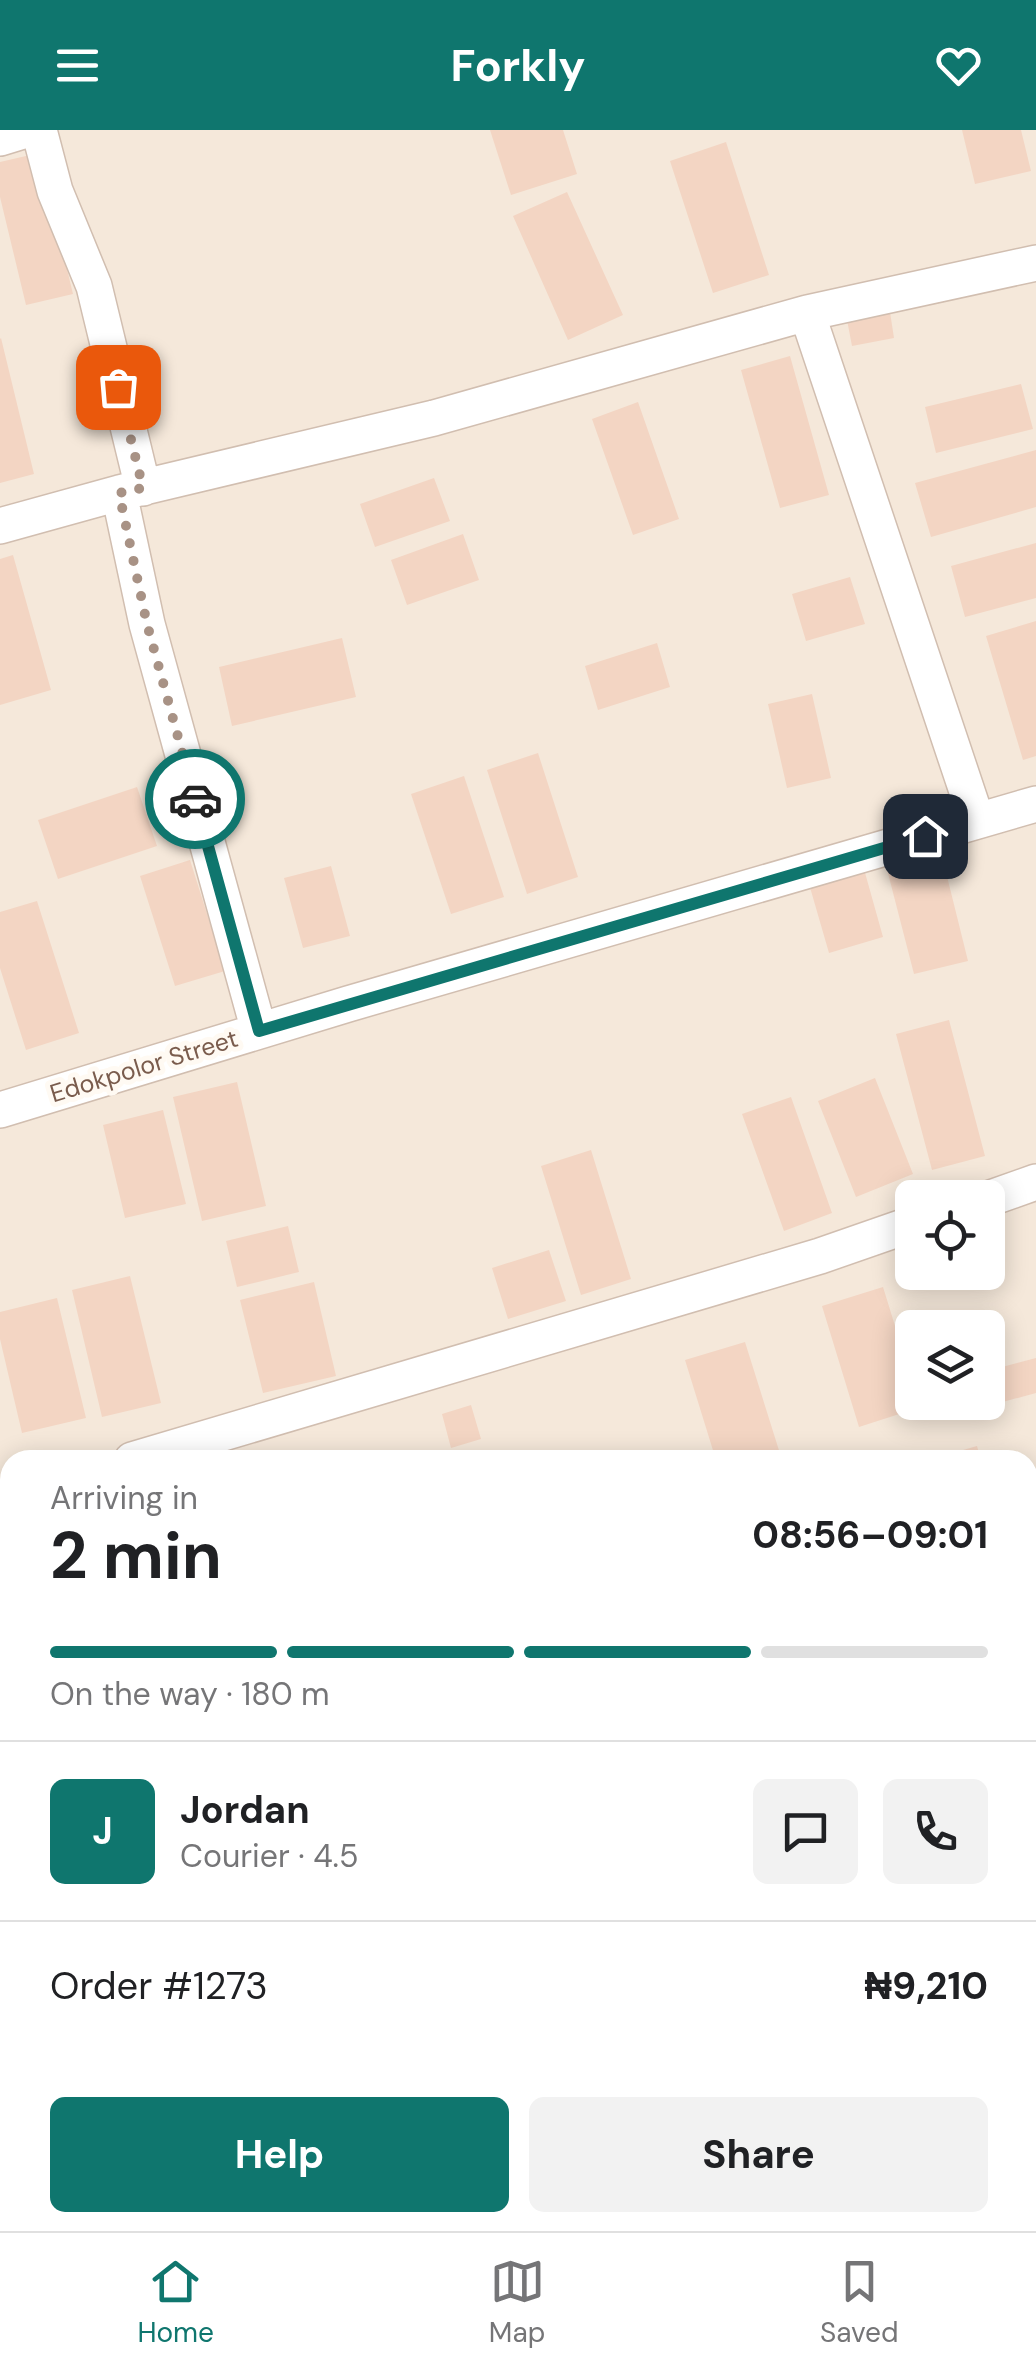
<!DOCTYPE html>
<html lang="en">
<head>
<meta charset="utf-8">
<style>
  :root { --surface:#fff; --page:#f2f2f2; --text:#202124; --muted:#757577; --line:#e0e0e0; --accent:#0f766e }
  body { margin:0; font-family:"DM Sans",sans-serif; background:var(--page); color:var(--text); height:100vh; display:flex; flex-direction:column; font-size:38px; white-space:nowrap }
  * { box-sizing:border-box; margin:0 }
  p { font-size:32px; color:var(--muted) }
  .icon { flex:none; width:55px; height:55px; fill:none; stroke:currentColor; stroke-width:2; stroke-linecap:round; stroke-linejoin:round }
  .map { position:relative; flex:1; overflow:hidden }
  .side { position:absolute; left:0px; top:1320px; width:1038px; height:782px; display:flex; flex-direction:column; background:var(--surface); border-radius:30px 30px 0 0; box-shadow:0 5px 25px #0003 }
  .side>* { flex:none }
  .controls { position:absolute; left:895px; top:1050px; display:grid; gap:20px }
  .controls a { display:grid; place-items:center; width:110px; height:110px; border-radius:15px; background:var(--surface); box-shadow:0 5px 25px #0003; font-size:50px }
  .pin { position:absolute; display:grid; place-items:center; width:85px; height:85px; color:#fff; margin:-42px; border-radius:20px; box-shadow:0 5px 15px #0006 }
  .courier { position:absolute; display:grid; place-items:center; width:100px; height:100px; margin:-50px; border:8px solid #0f766e; border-radius:50%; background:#fff; color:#222; box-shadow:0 2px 12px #0007 }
  .head em { font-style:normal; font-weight:700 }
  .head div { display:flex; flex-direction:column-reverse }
  .head { display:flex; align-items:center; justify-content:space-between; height:170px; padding:0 50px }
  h1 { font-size:65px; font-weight:700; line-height:75px }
  .bar { display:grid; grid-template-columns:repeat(4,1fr); gap:15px 10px; align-content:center; height:120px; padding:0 50px }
  .bar i { height:12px; border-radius:8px; background:var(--line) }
  .bar .active { background:var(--accent) }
  .bar p { grid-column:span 4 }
  .line { display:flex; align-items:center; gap:25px; padding:0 50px; border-top:2px solid var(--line) }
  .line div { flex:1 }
  .round { display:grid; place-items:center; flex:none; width:105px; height:105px; border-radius:15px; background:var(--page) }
  .action { display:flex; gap:20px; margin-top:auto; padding:20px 50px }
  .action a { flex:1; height:115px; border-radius:15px; background:var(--accent); color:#fff; font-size:40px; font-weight:700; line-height:115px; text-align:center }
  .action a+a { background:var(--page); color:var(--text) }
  header { display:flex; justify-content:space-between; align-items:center; height:130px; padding:0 50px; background:var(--accent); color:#fff; font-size:45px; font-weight:700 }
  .menu { display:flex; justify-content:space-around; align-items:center; height:140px; border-top:2px solid var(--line); background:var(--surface); font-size:28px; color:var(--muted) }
  .menu a { display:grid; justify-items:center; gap:5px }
  .menu .active { color:var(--accent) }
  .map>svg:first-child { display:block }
</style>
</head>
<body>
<header><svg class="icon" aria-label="menu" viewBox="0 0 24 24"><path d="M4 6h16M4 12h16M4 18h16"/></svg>Forkly<svg class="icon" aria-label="heart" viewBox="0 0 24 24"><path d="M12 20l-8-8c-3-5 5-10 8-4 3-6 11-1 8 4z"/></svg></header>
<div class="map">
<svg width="1036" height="2101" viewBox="0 0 1036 2101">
  <rect width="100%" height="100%" fill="#fdf6ec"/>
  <!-- residential -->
  <path fill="#f5e8da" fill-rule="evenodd" d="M0,0H1036V2101H0ZM912,1068H988V1142H912ZM912,1198H988V1272H912ZM10,1330H1028V2092H10Z"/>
  <!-- building -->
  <path fill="#f3d5c3" d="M490,0H563L577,44L511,65Z
    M962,0H1021L1031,41L975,54Z
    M726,12L769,145L713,163L670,31Z
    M39,23L73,164L26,175L0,67V32Z
    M567,62L623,185L568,210L513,86Z
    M890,182L894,208L852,216L847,190Z
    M1,208L34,344L0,353V209Z
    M790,226L829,365L780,378L741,240Z
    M1021,254L1033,299L936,323L925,277Z
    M638,272L679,389L633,405L592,289Z
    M1036,320V377L931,407L915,353Z
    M434,348L450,391L375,417L360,374Z
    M463,404L479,450L407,475L391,430Z
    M1036,413V468L965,487L951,436Z
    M13,425L51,560L0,575V429Z
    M850,447L865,494L806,511L792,464Z
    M1036,491V626L1023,630L986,506Z
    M342,508L356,567L232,596L219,537Z
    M657,513L670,557L598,580L585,536Z
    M812,564L831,648L787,658L768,574Z
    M538,623L578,747L527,764L487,640Z
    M464,646L504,767L451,784L411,664Z
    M137,657L157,716L58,749L38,690Z
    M937,706L968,831L914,844L882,720Z
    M190,730L225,841L175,856L140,746Z
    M862,732L883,807L829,823L807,747Z
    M331,736L350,806L303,818L284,748Z
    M37,771L79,903L26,920L0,838V782Z
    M949,890L985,1026L932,1040L896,904Z
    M875,948L913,1044L856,1067L818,971Z
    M237,952L266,1076L202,1091L173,967Z
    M791,967L832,1083L784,1101L742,984Z
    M163,980L186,1074L125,1088L103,995Z
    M591,1020L631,1149L581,1165L541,1036Z
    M288,1096L299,1142L237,1157L226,1111Z
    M549,1120L566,1171L508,1189L492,1138Z
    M130,1146L161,1273L102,1287L72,1160Z
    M314,1152L336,1246L263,1263L240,1170Z
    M883,1157L912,1251V1272H919L921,1277L859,1297L822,1176Z
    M57,1168L86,1288L22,1303L0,1209V1182Z
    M745,1212L782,1330H716L685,1230Z
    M1036,1228V1263L999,1273L991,1240Z
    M471,1275L481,1309L451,1318L442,1284Z
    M977,1316L981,1330H932V1329Z
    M0,1524L10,1560V1566L0,1568Z
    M1029,1545L1036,1579V1620L1028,1622Z
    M475,2092H533L536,2101H478Z
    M630,2092H686L689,2101H633Z
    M881,2092H928L931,2101H883Z
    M980,2092H1027L1030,2101H983Z"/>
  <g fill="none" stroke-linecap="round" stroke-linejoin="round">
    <defs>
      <path id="street" d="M39,0L55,61L94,156L143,358
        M0,8L26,0
        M807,183L977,691
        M119,363L147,494L259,901
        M0,396L119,363L434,288L807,183L1036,133
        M0,980L348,874L1036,674
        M988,1069L1036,1052
        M132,1330L820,1126L912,1094
        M0,1371L10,1368
        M1028,1436L1036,1433
        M0,1756L10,1754
        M0,1812L10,1850
        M1028,1825L1036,1823
        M74,2092L76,2101
        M174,2101L208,2092"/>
    </defs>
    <!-- street casing -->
    <use href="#street" stroke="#d1beb0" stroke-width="38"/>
    <!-- street -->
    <use href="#street" stroke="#fff" stroke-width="35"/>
  </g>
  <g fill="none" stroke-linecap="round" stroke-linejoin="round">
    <!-- done -->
    <path stroke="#a89285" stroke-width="10" stroke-dasharray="0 18" d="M118,257L143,358L119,363L147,494L195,669"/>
    <!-- route -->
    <path stroke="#0f766e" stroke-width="12" d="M195,669L259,901L925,706"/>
  </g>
  <g text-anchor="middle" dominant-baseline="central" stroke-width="10" stroke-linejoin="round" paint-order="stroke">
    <!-- street labels -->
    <g font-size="25" fill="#7a5c4d" stroke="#fffaf3">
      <text transform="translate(144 936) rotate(-17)">Edokpolor Street</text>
    </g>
  </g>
</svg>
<div class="controls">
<a><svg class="icon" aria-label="locate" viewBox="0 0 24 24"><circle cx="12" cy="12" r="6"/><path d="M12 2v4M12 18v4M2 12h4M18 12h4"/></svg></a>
<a><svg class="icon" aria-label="layers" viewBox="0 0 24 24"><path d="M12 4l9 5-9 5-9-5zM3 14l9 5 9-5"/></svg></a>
</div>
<div class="pin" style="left:118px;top:257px;background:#ea580c"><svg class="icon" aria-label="bag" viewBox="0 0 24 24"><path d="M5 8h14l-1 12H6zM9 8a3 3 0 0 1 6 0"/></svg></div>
<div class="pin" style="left:925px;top:706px;background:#1f2937"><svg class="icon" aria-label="home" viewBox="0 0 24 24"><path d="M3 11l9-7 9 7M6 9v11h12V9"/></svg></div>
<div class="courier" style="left:195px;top:669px"><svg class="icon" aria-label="car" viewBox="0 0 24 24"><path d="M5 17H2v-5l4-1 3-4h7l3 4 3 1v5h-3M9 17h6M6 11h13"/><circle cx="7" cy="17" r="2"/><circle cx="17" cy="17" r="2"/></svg></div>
<section class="side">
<div class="head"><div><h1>2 min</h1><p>Arriving in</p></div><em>08:56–09:01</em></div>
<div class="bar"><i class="active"></i><i class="active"></i><i class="active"></i><i></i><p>On the way · 180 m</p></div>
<div class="line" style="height:180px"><b class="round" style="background:var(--accent);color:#fff">J</b><div><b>Jordan</b><p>Courier · 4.5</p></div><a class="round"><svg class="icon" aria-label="chat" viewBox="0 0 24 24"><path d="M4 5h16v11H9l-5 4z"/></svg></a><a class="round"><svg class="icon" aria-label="phone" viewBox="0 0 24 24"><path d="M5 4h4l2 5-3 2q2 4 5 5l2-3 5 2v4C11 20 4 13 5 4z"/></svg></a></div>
<div class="line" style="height:130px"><div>Order #1273</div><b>₦9,210</b></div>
<div class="action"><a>Help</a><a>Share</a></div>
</section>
</div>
<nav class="menu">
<a class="active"><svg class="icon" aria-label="home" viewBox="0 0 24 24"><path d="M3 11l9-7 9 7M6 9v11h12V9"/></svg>Home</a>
<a><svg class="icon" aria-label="map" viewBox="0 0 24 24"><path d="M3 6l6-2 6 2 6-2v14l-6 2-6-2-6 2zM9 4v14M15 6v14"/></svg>Map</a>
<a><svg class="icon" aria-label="saved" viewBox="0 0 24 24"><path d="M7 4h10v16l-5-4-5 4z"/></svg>Saved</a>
</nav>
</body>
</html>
